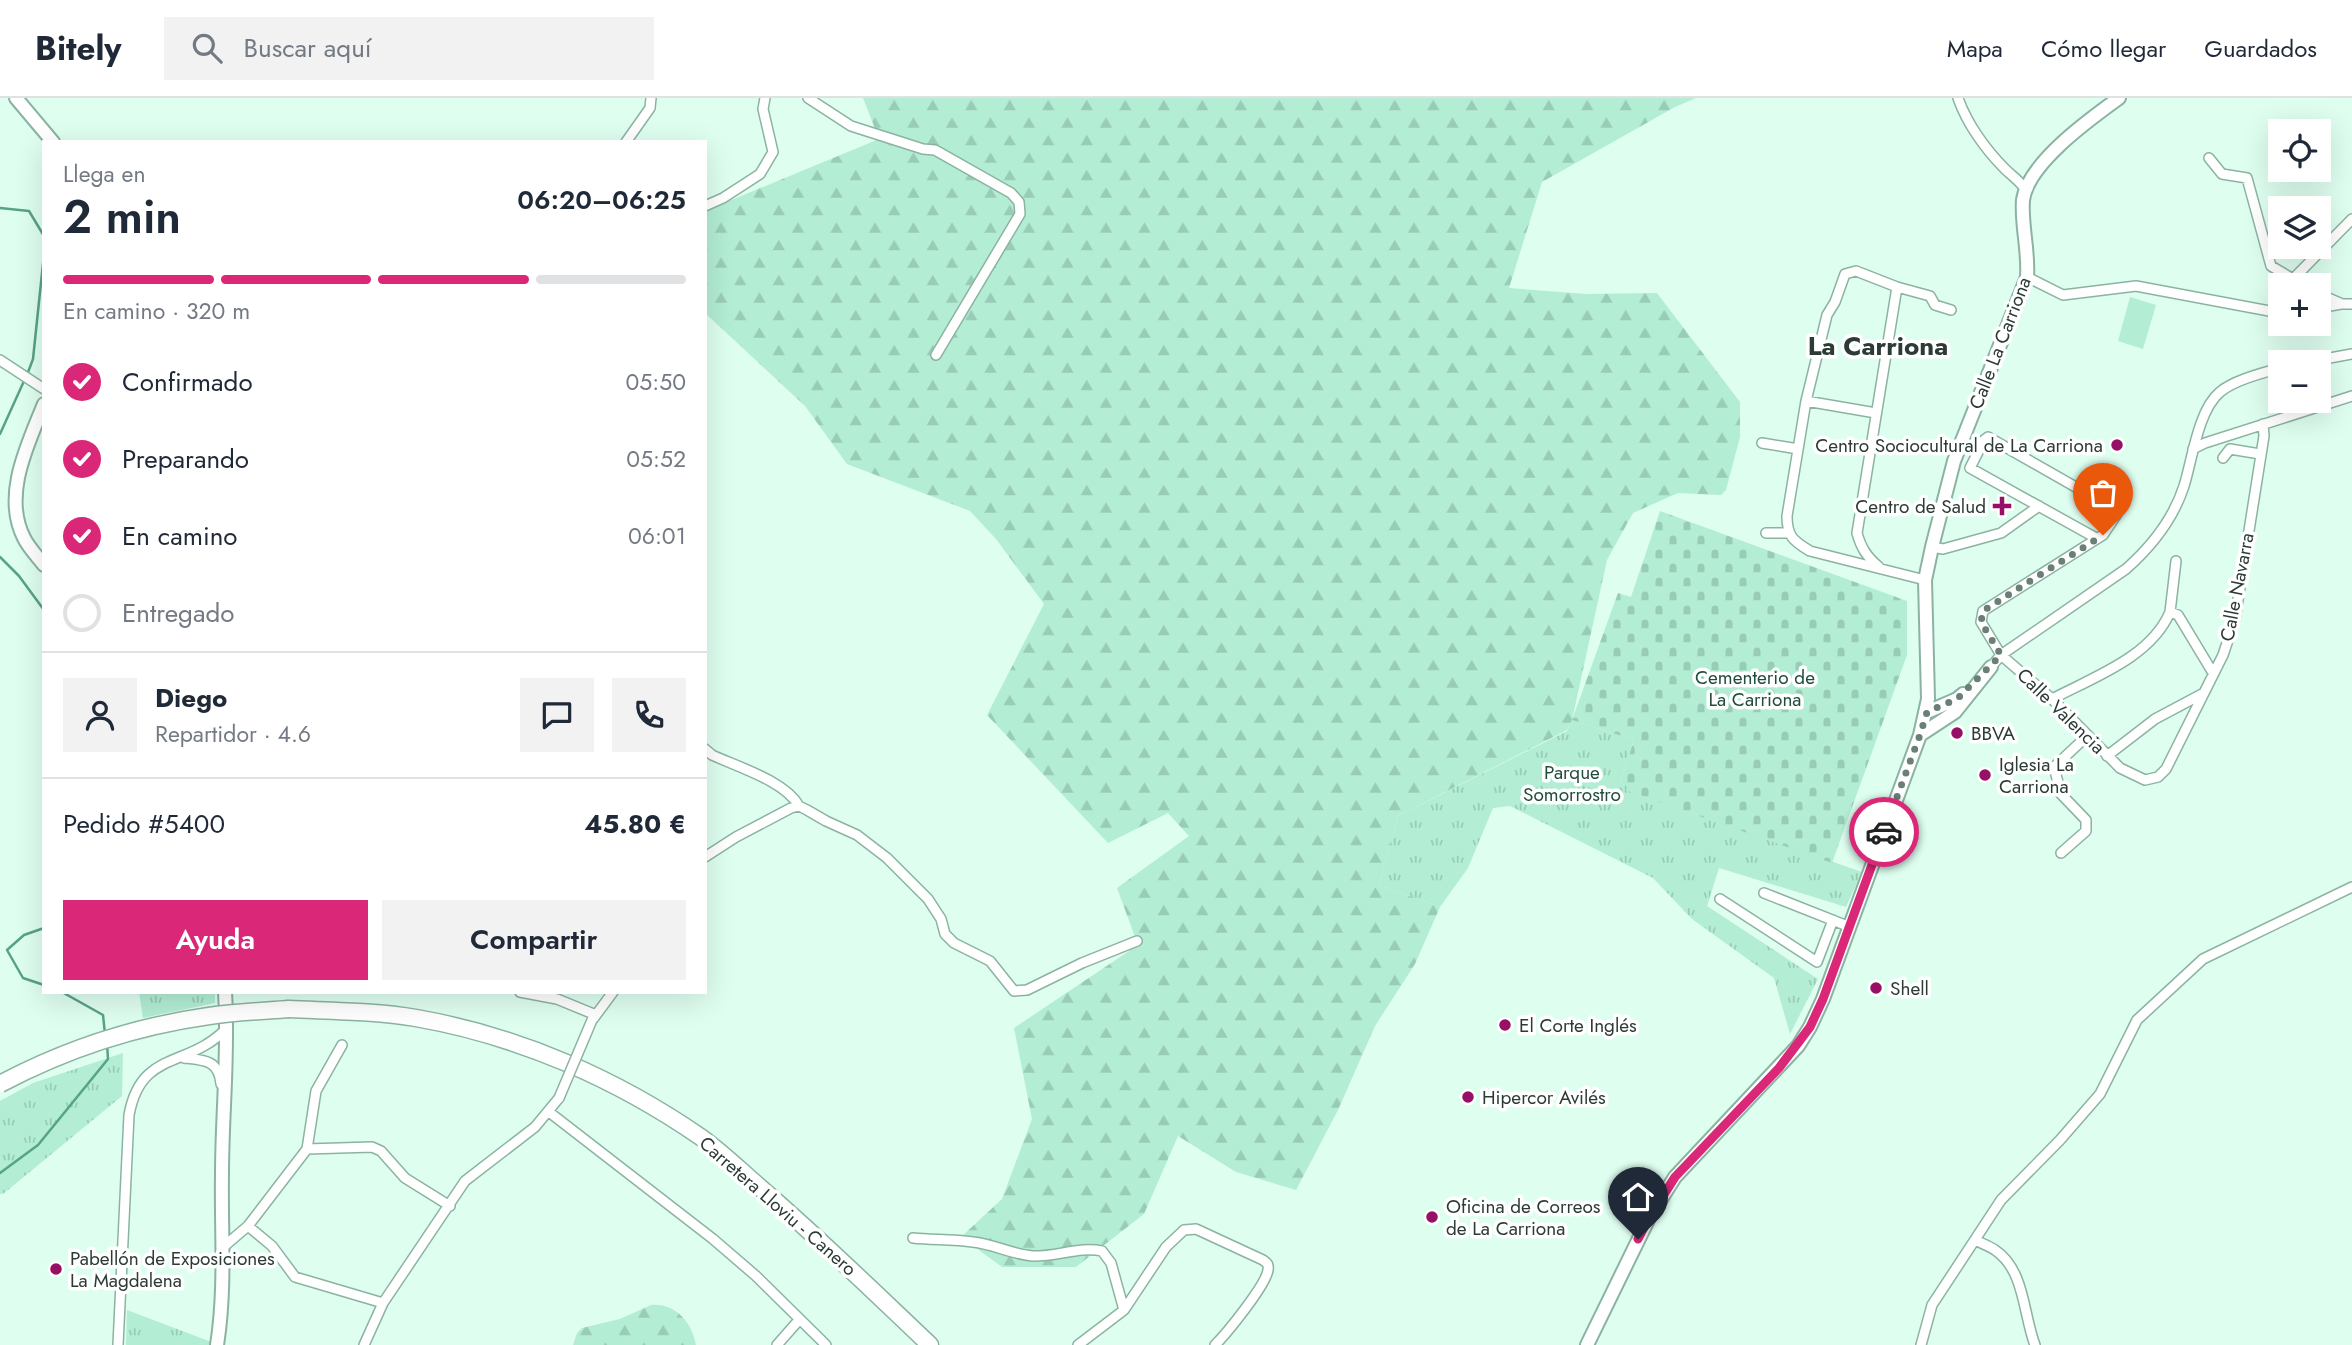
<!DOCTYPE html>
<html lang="es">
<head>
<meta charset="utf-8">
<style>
  :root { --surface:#fff; --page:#f2f2f3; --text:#1f2937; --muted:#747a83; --line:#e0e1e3; --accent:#db2777 }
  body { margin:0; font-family:Jost,sans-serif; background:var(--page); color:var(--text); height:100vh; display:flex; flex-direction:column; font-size:26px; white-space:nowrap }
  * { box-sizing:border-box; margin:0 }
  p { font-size:23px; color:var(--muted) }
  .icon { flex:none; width:38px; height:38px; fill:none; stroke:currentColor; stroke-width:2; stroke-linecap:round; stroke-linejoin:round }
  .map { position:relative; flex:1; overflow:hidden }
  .side { position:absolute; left:42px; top:42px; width:665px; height:854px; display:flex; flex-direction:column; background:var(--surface); border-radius:0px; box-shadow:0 7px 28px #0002 }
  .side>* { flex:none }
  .controls { position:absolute; left:2268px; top:21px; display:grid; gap:14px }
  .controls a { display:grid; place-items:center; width:63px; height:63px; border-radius:0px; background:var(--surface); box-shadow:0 7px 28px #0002; font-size:35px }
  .pin { position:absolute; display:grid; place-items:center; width:60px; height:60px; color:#fff; margin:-72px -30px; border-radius:50% 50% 50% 0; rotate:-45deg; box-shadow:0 0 7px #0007 }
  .pin .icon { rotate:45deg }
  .courier { position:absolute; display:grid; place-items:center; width:70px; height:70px; margin:-35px; border:5px solid #db2777; border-radius:50%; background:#fff; color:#222; box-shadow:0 2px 9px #0007 }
  .overview em { font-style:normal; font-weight:600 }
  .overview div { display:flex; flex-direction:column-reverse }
  .overview { display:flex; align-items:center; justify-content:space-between; height:119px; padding:0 21px }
  h1 { font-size:46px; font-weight:600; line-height:52px }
  .bar { display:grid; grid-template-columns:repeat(4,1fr); gap:10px 7px; align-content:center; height:84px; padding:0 21px }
  .bar i { height:9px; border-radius:5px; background:var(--line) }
  .bar .active { background:var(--accent) }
  .bar p { grid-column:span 4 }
  .line { display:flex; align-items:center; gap:18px; padding:0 21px; border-top:2px solid var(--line) }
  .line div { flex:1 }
  .round { display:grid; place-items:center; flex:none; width:74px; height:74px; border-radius:0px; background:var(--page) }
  ol { padding:0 21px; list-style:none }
  li { display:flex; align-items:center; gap:21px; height:77px }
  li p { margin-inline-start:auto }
  li .icon { padding:7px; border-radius:50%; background:var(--accent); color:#fff; stroke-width:4 }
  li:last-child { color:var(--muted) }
  li i { width:38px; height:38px; border:4px solid var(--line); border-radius:50% }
  .button { display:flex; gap:14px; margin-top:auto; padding:14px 21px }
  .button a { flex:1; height:80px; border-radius:0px; background:var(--accent); color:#fff; font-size:28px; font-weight:600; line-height:80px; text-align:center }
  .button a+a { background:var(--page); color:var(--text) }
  header { display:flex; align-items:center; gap:42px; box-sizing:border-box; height:98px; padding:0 35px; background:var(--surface); border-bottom:2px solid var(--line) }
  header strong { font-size:33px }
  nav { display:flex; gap:38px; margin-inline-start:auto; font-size:24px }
  .search { width:490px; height:63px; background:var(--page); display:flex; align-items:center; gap:18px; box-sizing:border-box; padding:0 24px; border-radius:0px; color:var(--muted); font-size:26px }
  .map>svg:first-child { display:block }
</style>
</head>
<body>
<header>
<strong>Bitely</strong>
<div class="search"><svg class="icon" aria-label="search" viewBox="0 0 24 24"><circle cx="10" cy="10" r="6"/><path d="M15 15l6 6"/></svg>Buscar aquí</div>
<nav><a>Mapa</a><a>Cómo llegar</a><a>Guardados</a></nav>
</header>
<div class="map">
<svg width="2352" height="1247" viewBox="0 0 2352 1247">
  <defs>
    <pattern id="grass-tufts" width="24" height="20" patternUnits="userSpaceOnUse" patternTransform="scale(1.75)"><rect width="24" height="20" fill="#b2edd4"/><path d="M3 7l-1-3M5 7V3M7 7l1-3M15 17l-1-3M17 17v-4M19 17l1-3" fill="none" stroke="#99ccb7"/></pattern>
    <pattern id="forest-firs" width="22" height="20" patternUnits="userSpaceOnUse" patternTransform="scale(1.75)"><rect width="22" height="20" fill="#b2edd4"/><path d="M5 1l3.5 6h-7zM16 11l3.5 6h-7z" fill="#99ccb7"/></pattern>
    <pattern id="cemetery-stones" width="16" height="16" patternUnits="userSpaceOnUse" patternTransform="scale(1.75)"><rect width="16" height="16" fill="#b2edd4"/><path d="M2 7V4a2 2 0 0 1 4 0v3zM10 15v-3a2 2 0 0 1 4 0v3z" fill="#99ccb7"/></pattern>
  </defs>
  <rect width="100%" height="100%" fill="#defef0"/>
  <!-- grass -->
  <path fill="url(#grass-tufts)" d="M1572,622L1634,642L1620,685L1628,688L1627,692L1862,774L1846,809L1719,770L1707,808L1818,881L1790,936L1774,880L1692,821L1653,780L1510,708L1493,710L1468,770L1440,809L1379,787L1398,718L1567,633Z
    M139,894H215V905L143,920Z
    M123,955L122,998L3,1096H0V1003L33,985Z
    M127,1212L214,1245L213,1247H126Z"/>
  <!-- forest -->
  <path fill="url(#forest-firs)" d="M863,0H1696L1675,9L1542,84L1509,190L1586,196L1657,195L1740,304V339L1726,392L1721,397L1678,395L1633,415L1607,462L1572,622L1567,632L1398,718L1379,787L1440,809L1415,866L1375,928L1338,1012L1296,1092L1236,1074L1178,1038L1144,1116L1076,1169H1002L961,1139L1002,1101L1032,1021L1014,930L1138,847L1117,790L1189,738L1168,715L1108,745L987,617L1044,506L996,441L970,413L847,366L805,308L705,215V113L879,41Z
    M651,1207C676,1205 692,1225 696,1247H573L577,1235L582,1230L620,1221Z"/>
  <!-- cemetery -->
  <path fill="url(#cemetery-stones)" d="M1660,413L1907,503V557L1832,765L1626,692L1627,688L1620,685L1634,642L1572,622L1618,495L1631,499Z"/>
  <!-- garden -->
  <path fill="#b2edd4" d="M2130,199L2156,207L2143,251L2118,243Z"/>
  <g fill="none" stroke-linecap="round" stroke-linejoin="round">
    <!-- stream -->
    <path stroke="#56a386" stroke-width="2.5" d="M0,110L29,113L44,138
      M27,277L33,261L44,156
      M0,336L24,283
      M0,459L19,478L44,512
      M44,830L24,837L7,852L23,880L44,887
      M62,894L103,917L105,936
      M0,1075L38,1047L108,961L107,946"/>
    <defs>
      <path id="street" d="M808,0L851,28L923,51L935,52L1011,95L1019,104L1020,116L936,257
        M1958,0C1967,26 1986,52 2005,71C2012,78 2020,83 2025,91
        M626,44L650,10L651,0
        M2209,60L2222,76L2247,80L2271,168L2293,181
        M705,108L723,100L760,76L773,54L763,11L765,0
        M2027,179L2063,197L2136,188L2280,215
        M2302,187L2293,181L2352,121
        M2319,196L2342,206H2352
        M2319,210L2341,206
        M0,262L44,291
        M2308,264L2352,256
        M1806,303L1876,315
        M1762,345L1798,351
        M2193,351L2205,345L2352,298
        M2223,360L2230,351L2260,356
        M1766,435H1787
        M2096,440L1970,370L1984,342L1988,339L2116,412L2117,416L2103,437L1983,513L1981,524L2001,557L2052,601L2120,670L2145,682L2158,679L2166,671L2223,557L2235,521L2264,338L2263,326
        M1932,449L1943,451L2001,435L2039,408
        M1879,469C1867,459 1861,450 1857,435L1897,189
        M1925,482L1810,453C1793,443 1787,438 1787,418L1806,303L1827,217L1835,204L1845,176L1856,173L1897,189L1930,198L1935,207L1951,212
        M2170,514L2176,463
        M1991,569L2001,557L2126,471C2152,448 2173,422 2184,388C2192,363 2198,312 2220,294C2234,282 2263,275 2280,270
        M2052,601C2094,579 2151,559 2170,514L2178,517L2213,575
        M705,651L712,657C738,669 785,683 799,708
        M2107,658L2155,621L2202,596
        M2061,755L2086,733V722L2061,696L2054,669L2087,638
        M705,759L736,739L791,710L799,708L807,712L826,723L857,737L887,760L928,801L941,821L945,836L954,845L990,863L1014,893L1027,892L1082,865L1137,843
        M1764,795L1850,829
        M1720,801L1817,864L1833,822
        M520,894L557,901L596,917
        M593,921L613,894
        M184,960C204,962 219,962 221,986
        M549,1014L713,1141L756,1178L826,1247
        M307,1051L372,1049L381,1053L405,1080L450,1108
        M248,1128L272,1148L295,1179L383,1205
        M913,1140C932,1142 953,1141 973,1144C993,1146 1011,1156 1032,1158C1056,1159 1080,1148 1102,1153L1111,1165L1124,1212
        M1975,1142C1981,1145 1989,1148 1995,1152C2025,1172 2023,1216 2035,1247
        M222,1150L248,1128L307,1051L316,993L342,947
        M118,1247L129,1017C141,951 188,971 227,930
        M364,1247L383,1205L465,1083L535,1029L559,1000
        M777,1247L799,1222
        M1078,1247L1124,1212L1166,1149L1184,1132L1196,1131L1263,1162C1267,1165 1269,1166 1268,1172C1266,1187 1227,1235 1215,1247
        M1921,1247L1932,1207L2001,1102L2060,1042L2100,996L2137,922L2203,861L2352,789"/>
      <path id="secondary" d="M16,0L53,44
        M44,306C28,346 2,397 24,440C29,450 37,458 44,467
        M1927,614L1957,601L1963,596
        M1920,637L1955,614L1991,569
        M217,1247C226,1190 221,1133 222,1076C222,1015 229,955 225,894
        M1587,1247L1649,1120L1675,1079L1798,948L1810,929L1823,901L1920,637L1928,601L1925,482L1932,449L1954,363L2027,179C2029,153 2021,127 2023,102C2028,65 2090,21 2119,0"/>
      <path id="highway" d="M289,911C331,913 375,913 416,920C519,938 617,981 702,1040C724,1056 743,1075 763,1092C820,1141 875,1195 930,1247"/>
    </defs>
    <!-- street casing -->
    <use href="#street" stroke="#8cb3a2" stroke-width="12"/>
    <!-- secondary casing -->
    <use href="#secondary" stroke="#8cb3a2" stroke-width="16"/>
    <!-- highway casing -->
    <use href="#highway" stroke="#8cb3a2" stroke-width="19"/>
    <!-- street -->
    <use href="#street" stroke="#fff" stroke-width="9"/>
    <!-- secondary -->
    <use href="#secondary" stroke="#fff" stroke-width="12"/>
    <!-- highway -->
    <use href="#highway" stroke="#fff" stroke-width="16"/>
    <defs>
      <path id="street-bridge" d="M559,1000L592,922"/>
      <path id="highway-bridge" d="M0,986C64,952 137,928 209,918C235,914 263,913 289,911"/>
    </defs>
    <!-- street-bridge casing -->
    <use href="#street-bridge" stroke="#8cb3a2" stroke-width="12" stroke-linecap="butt"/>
    <!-- highway-bridge casing -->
    <use href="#highway-bridge" stroke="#8cb3a2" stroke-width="19" stroke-linecap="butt"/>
    <!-- street-bridge -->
    <use href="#street-bridge" stroke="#fff" stroke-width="9"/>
    <!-- highway-bridge -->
    <use href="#highway-bridge" stroke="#fff" stroke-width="16"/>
  </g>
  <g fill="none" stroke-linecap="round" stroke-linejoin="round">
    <!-- done -->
    <path stroke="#6a7f76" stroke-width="7" stroke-dasharray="0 12.6" d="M1884,734L1920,637L1927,614L1957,601L2001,557L1981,524L1983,513L2103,437"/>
    <!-- route -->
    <path stroke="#db2777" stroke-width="9" d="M1638,1141L1649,1120L1675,1079L1779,970L1810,929L1823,901L1884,734"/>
  </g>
  <!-- markers -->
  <g fill="#961066" stroke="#fff" stroke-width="2.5">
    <circle cx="2117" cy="347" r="7"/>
    <path d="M1998.5 397.5h7v7h7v7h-7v7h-7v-7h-7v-7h7z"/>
    <circle cx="1957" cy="635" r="7"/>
    <circle cx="1985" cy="677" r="7"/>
    <circle cx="1876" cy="890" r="7"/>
    <circle cx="1505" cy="927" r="7"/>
    <circle cx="1468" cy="999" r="7"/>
    <circle cx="1432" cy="1119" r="7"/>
    <circle cx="56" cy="1171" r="7"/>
  </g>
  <g text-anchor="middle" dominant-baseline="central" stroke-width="7" stroke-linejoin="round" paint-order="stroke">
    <!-- street labels -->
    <g font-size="19" fill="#2c3b35" stroke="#fff">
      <text transform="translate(2000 245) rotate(-69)">Calle La Carriona</text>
      <text transform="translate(2237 489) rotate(-79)">Calle Navarra</text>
      <text transform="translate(2061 613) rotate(44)">Calle Valencia</text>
      <text transform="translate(778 1108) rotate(41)">Carretera Lloviu - Canero</text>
    </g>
    <!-- poi labels -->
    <g font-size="19" fill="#2c3b35" stroke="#fff" text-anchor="start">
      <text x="2103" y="347" text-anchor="end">Centro Sociocultural de La Carriona</text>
      <text x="1986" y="408" text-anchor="end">Centro de Salud</text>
      <text x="1971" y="635">BBVA</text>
      <text x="1999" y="666">Iglesia La<tspan x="1999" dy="22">Carriona</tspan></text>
      <text x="1890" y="890">Shell</text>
      <text x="1519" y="927">El Corte Inglés</text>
      <text x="1482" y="999">Hipercor Avilés</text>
      <text x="1446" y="1108">Oficina de Correos<tspan x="1446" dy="22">de La Carriona</tspan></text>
      <text x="70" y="1160">Pabellón de Exposiciones<tspan x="70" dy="22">La Magdalena</tspan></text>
    </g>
    <!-- park labels -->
    <g font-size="19" fill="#214d3c" stroke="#fff">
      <text x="1755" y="579">Cementerio de<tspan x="1755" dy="22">La Carriona</tspan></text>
      <text x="1572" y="674">Parque<tspan x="1572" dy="22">Somorrostro</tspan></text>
    </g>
    <!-- district labels -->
    <g font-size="26" font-weight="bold" fill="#2c3b35" stroke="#fff">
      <text x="1878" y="248">La Carriona</text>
    </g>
  </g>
</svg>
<div class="controls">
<a><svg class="icon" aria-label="locate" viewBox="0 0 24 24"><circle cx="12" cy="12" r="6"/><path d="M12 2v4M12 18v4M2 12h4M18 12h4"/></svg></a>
<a><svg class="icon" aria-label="layers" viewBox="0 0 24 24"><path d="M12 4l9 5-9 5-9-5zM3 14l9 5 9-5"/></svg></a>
<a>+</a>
<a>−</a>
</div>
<div class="pin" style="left:2103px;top:437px;background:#ea580c"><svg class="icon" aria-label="bag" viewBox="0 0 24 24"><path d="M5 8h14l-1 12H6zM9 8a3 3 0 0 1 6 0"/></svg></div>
<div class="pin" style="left:1638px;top:1141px;background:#1f2937"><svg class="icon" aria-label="home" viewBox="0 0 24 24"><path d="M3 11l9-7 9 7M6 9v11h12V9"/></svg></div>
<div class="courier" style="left:1884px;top:734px"><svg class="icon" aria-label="car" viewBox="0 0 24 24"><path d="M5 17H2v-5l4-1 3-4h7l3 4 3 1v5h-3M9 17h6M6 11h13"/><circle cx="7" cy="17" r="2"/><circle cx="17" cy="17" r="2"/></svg></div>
<section class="side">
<div class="overview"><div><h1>2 min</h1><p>Llega en</p></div><em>06:20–06:25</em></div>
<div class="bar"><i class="active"></i><i class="active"></i><i class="active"></i><i></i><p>En camino · 320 m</p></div>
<ol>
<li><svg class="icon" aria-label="check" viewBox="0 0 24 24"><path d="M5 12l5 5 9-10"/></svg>Confirmado<p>05:50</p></li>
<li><svg class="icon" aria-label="check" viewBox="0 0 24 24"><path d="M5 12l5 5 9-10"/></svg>Preparando<p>05:52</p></li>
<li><svg class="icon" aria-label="check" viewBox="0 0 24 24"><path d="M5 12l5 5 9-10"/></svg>En camino<p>06:01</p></li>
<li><i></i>Entregado</li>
</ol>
<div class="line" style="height:126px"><a class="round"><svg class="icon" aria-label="person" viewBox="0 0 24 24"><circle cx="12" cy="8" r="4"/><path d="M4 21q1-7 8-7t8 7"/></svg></a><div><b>Diego</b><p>Repartidor · 4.6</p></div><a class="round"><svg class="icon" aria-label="chat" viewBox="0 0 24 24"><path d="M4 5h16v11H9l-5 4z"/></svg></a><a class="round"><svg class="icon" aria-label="phone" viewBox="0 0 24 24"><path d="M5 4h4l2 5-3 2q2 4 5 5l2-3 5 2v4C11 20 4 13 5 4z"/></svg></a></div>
<div class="line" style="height:91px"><div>Pedido #5400</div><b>45.80 €</b></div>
<div class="button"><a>Ayuda</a><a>Compartir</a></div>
</section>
</div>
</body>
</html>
